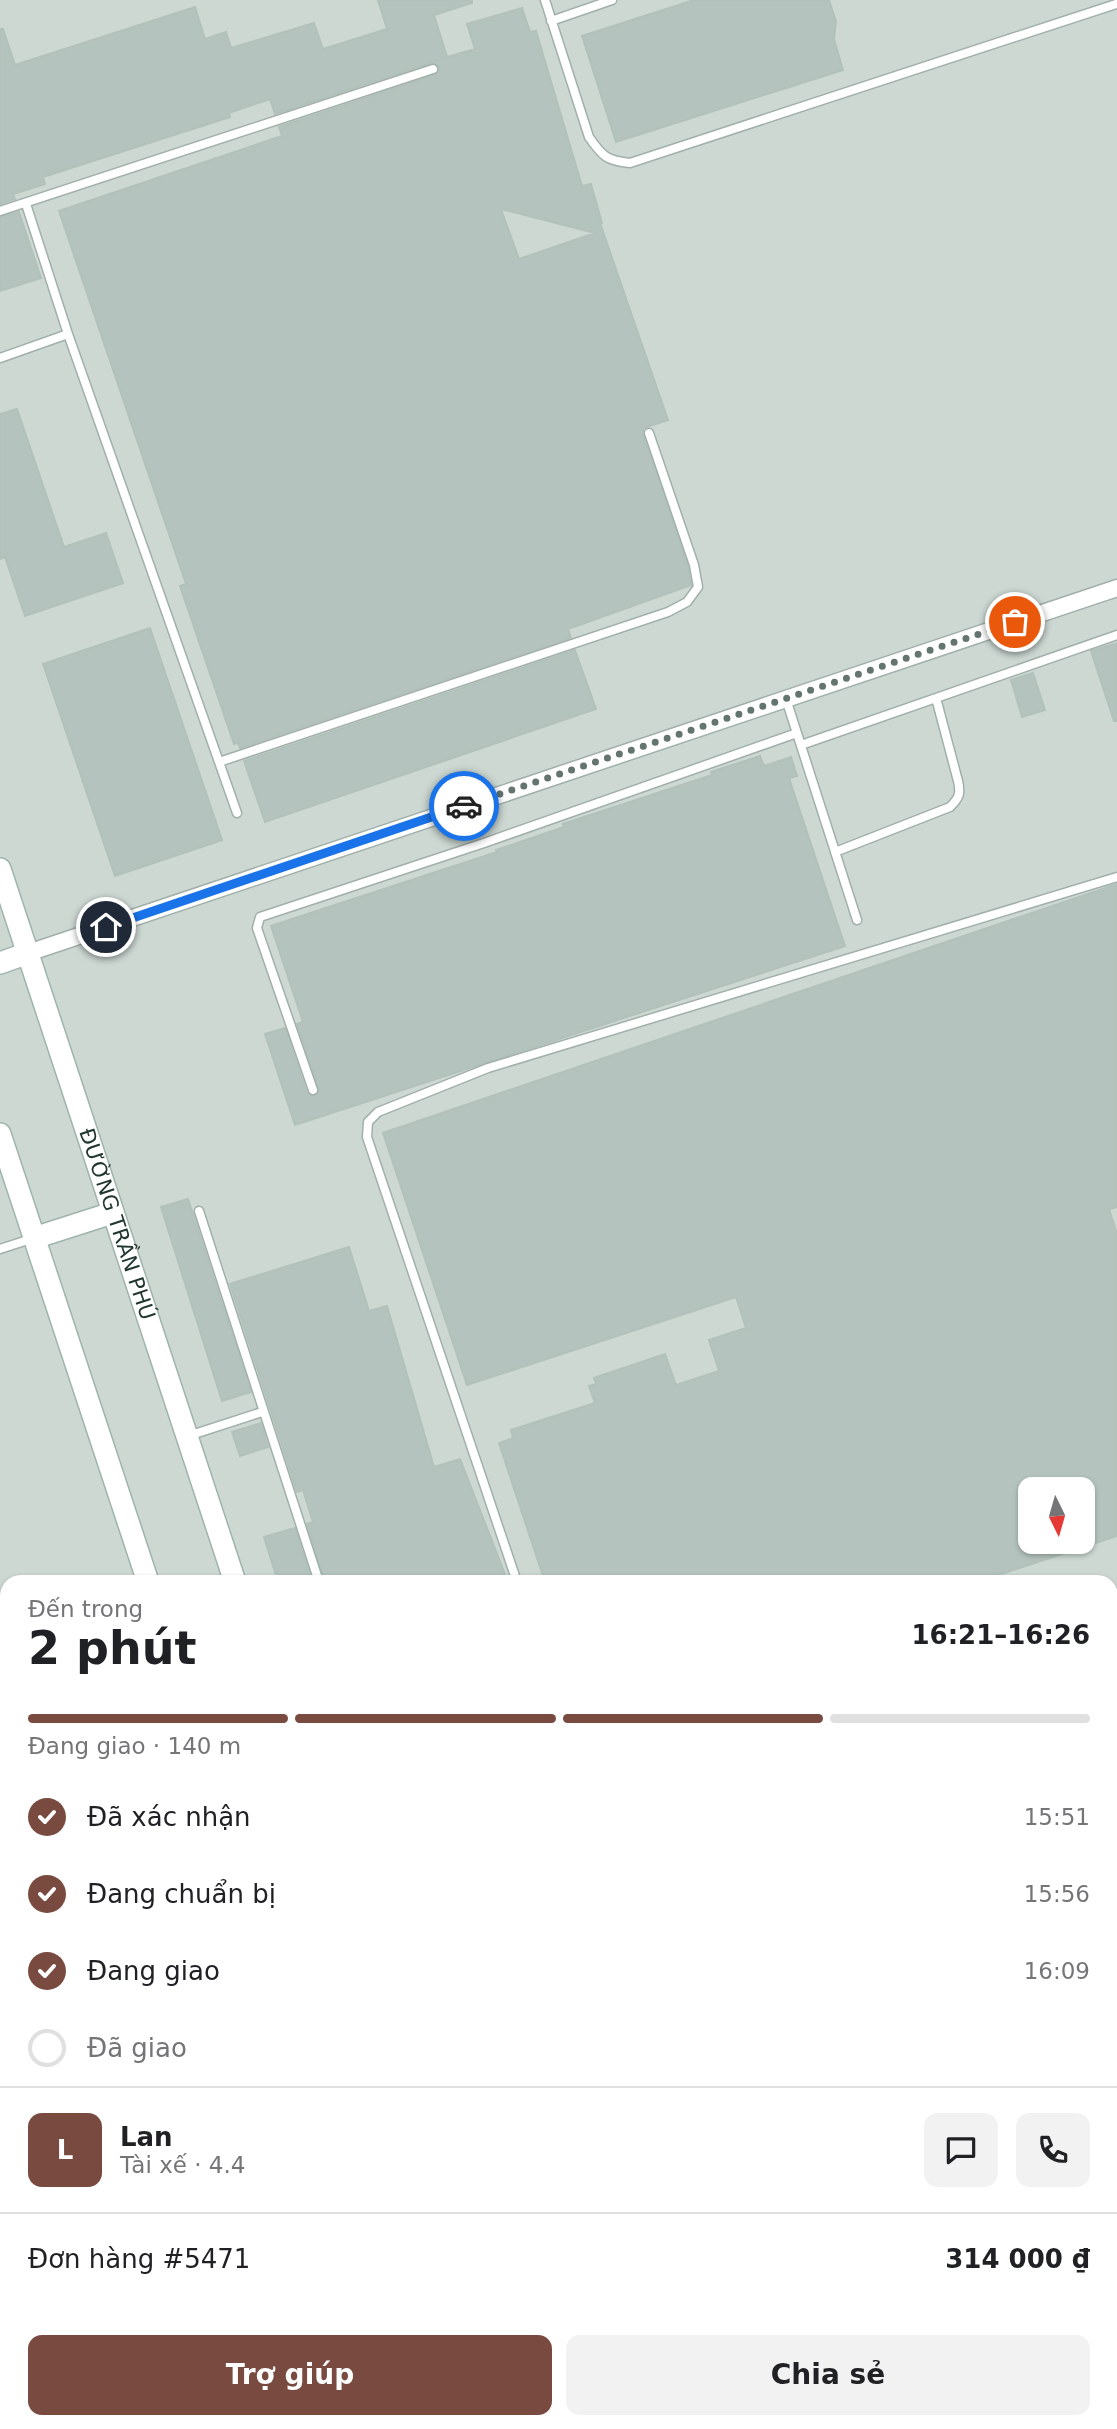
<!DOCTYPE html>
<html lang="vi">
<head>
<meta charset="utf-8">
<style>
  :root { --surface:#fff; --page:#f2f2f2; --text:#202124; --muted:#757577; --line:#e0e0e0; --accent:#794a3f }
  body { margin:0; font-family:"DejaVu Sans",sans-serif; background:var(--page); color:var(--text); height:100vh; display:flex; flex-direction:column; font-size:26px; white-space:nowrap }
  * { box-sizing:border-box; margin:0 }
  p { font-size:23px; color:var(--muted) }
  .icon { flex:none; width:38px; height:38px; fill:none; stroke:currentColor; stroke-width:2; stroke-linecap:round; stroke-linejoin:round }
  .map { position:relative; flex:1; overflow:hidden }
  .sheet { position:absolute; left:0px; top:1575px; width:1118px; height:854px; display:flex; flex-direction:column; background:var(--surface); border-radius:21px 21px 0 0; box-shadow:0 2px 5px #0004 }
  .sheet>* { flex:none }
  .needle { width:46px; rotate:175deg }
  .tools { position:absolute; left:1018px; top:1477px; display:grid; gap:14px }
  .tools a { display:grid; place-items:center; width:77px; height:77px; border-radius:14px; background:var(--surface); box-shadow:0 2px 5px #0004; font-size:35px }
  .pin { position:absolute; display:grid; place-items:center; width:60px; height:60px; color:#fff; margin:-30px; border:4px solid #fff; border-radius:50%; box-shadow:0 2px 7px #0007 }
  .courier { position:absolute; display:grid; place-items:center; width:70px; height:70px; margin:-35px; border:5px solid #1a73e8; border-radius:50%; background:#fff; color:#222; box-shadow:0 2px 9px #0007 }
  .head em { font-style:normal; font-weight:600 }
  .head div { display:flex; flex-direction:column-reverse }
  .head { display:flex; align-items:center; justify-content:space-between; height:119px; padding:0 28px }
  h1 { font-size:46px; font-weight:600; line-height:52px }
  .bar { display:grid; grid-template-columns:repeat(4,1fr); gap:10px 7px; align-content:center; height:84px; padding:0 28px }
  .bar i { height:9px; border-radius:5px; background:var(--line) }
  .bar .on { background:var(--accent) }
  .bar p { grid-column:span 4 }
  .line { display:flex; align-items:center; gap:18px; padding:0 28px; border-top:2px solid var(--line) }
  .line div { flex:1 }
  .round { display:grid; place-items:center; flex:none; width:74px; height:74px; border-radius:14px; background:var(--page) }
  ol { padding:0 28px; list-style:none }
  li { display:flex; align-items:center; gap:21px; height:77px }
  li p { margin-inline-start:auto }
  li .icon { padding:7px; border-radius:50%; background:var(--accent); color:#fff; stroke-width:4 }
  li:last-child { color:var(--muted) }
  li i { width:38px; height:38px; border:4px solid var(--line); border-radius:50% }
  .primary-button { display:flex; gap:14px; margin-top:auto; padding:14px 28px }
  .primary-button a { flex:1; height:80px; border-radius:14px; background:var(--accent); color:#fff; font-size:28px; font-weight:600; line-height:80px; text-align:center }
  .primary-button a+a { background:var(--page); color:var(--text) }
  .map>svg:first-child { display:block }
</style>
</head>
<body>
<div class="map">
<svg width="1117" height="2429" viewBox="0 0 1117 2429">
  <rect width="100%" height="100%" fill="#dfe9e4"/>
  <!-- built -->
  <path fill="#cdd8d3" fill-rule="evenodd" d="M0,0H1117V2429H0ZM1031,1489H1083V1542H1031ZM7,1582H1111V2422H7Z"/>
  <!-- building -->
  <path fill="#b4c3bd" stroke="#b2c2ba" stroke-width="2" fill-rule="evenodd" d="M378,0H472V3L434,15L447,57L475,49L467,24L522,8L530,32L536,31L582,186L591,184L602,223H600L668,420L643,428V434L688,567L691,585L568,629L571,638L240,748L238,743L234,744L180,586L186,584L59,211L282,136L279,127L435,75L439,71V66L431,63L275,114L270,99L229,113L230,117L43,177L45,184L13,194L15,199L0,204V29H3L15,65L195,7L205,39L226,32L231,48L314,23L323,49L387,29ZM501,209L595,233L519,259Z
    M694,0H829L836,21L834,39L843,70L616,142L582,36Z
    M19,212L41,278L0,291V217Z
    M17,409L64,547L106,533L123,583L25,616L5,557L0,559V414Z
    M150,628L222,840L115,876L43,664Z
    M1117,643V721H1114L1091,651Z
    M575,650L596,709L265,822L244,761Z
    M1033,673L1045,710L1022,717L1011,680Z
    M760,756L764,766L791,757L797,776L789,778L845,946L295,1125L265,1034L285,1028L307,1093L311,1096H316L319,1089L297,1024L303,1022L271,926L497,852L496,850L564,827L563,824L712,775L711,772Z
    M1117,884V1207L1109,1209L1117,1234V1536L977,1582H545L499,1443L513,1438L511,1430L595,1403L589,1386L596,1384L594,1378L665,1354L676,1385L719,1371L709,1340L746,1328L736,1297L467,1385L383,1133ZM1031,1489H1083V1542H1031Z
    M188,1199L251,1392L222,1401L161,1207Z
    M349,1247L369,1311L387,1306L434,1467L460,1459L508,1582H325L307,1524L313,1522L303,1490L297,1492L230,1284Z
    M261,1423L268,1447L240,1456L232,1432Z
    M295,1528L312,1582H278L264,1537Z"/>
  <g fill="none" stroke-linecap="round" stroke-linejoin="round">
    <defs>
      <path id="service" d="M545,0L589,137C602,156 607,161 630,163L1116,4
        M551,21L612,0
        M26,204L68,334L237,813
        M0,211L433,69
        M0,358L68,334
        M786,699L857,920
        M801,745L1117,635
        M219,762L668,612L687,602L698,587L694,565L649,433
        M835,852L950,807C959,798 961,794 958,781L936,698
        M313,1090L257,928L260,917L484,843L797,733
        M199,1211L319,1582
        M0,1249L34,1238
        M188,1436L262,1412
        M517,1582L367,1137L368,1122L378,1112L488,1068L1117,877
        M0,1699L7,1697
        M1111,2340L1117,2338
        M0,2345L7,2343
        M164,2422L166,2429
        M898,2422L900,2429
        M844,2429L865,2422"/>
      <path id="minor" d="M28,953L1117,588"/>
      <g id="secondary">
        <path id="s1" d="M0,869L235,1582"/>
        <path d="M0,963L28,953"/>
        <path d="M0,1134L148,1582"/>
        <path d="M34,1238L112,1213"/>
        <path d="M432,2422L435,2429"/>
        <path d="M520,2422L523,2429"/>
      </g>
      <path id="primary" d="M1111,2038L1117,2036
        M1111,2155L1117,2153
        M0,2404L7,2402
        M301,2429L322,2422"/>
    </defs>
    <!-- service casing -->
    <use href="#service" stroke="#a2b0aa" stroke-width="11"/>
    <!-- minor casing -->
    <use href="#minor" stroke="#a2b0aa" stroke-width="19"/>
    <!-- secondary casing -->
    <use href="#secondary" stroke="#9fb4ab" stroke-width="24"/>
    <!-- primary casing -->
    <use href="#primary" stroke="#bcc3c1" stroke-width="24"/>
    <!-- service -->
    <use href="#service" stroke="#fff" stroke-width="8"/>
    <!-- minor -->
    <use href="#minor" stroke="#fff" stroke-width="16"/>
    <!-- secondary -->
    <use href="#secondary" stroke="#fff" stroke-width="21"/>
    <!-- primary -->
    <use href="#primary" stroke="#679b8b" stroke-width="21"/>
  </g>
  <g fill="none" stroke-linecap="round" stroke-linejoin="round">
    <!-- done -->
    <path stroke="#64756f" stroke-width="7" stroke-dasharray="0 12.6" d="M464,806L1015,622"/>
    <!-- route -->
    <path stroke="#1a73e8" stroke-width="9" d="M106,927L464,806"/>
  </g>
  <g text-anchor="middle" dominant-baseline="central" stroke-width="5" stroke-linejoin="round" paint-order="stroke">
    <!-- street labels -->
    <g font-size="21" fill="#213730" stroke="#eff6f2">
      <text stroke="none"><textPath href="#s1" startOffset="374">ĐƯỜNG TRẦN PHÚ</textPath></text>
    </g>
  </g>
</svg>
<div class="tools">
<a><svg class="needle" viewBox="-14 -14 28 28"><path d="M0-13l5 13h-10z" fill="#e53935"/><path d="M0 13l5-13h-10z" fill="#757577"/></svg></a>
</div>
<div class="pin" style="left:1015px;top:622px;background:#ea580c"><svg class="icon" aria-label="bag" viewBox="0 0 24 24"><path d="M5 8h14l-1 12H6zM9 8a3 3 0 0 1 6 0"/></svg></div>
<div class="pin" style="left:106px;top:927px;background:#1f2937"><svg class="icon" aria-label="home" viewBox="0 0 24 24"><path d="M3 11l9-7 9 7M6 9v11h12V9"/></svg></div>
<div class="courier" style="left:464px;top:806px"><svg class="icon" aria-label="car" viewBox="0 0 24 24"><path d="M5 17H2v-5l4-1 3-4h7l3 4 3 1v5h-3M9 17h6M6 11h13"/><circle cx="7" cy="17" r="2"/><circle cx="17" cy="17" r="2"/></svg></div>
<section class="sheet">
<div class="head"><div><h1>2 phút</h1><p>Đến trong</p></div><em>16:21–16:26</em></div>
<div class="bar"><i class="on"></i><i class="on"></i><i class="on"></i><i></i><p>Đang giao · 140 m</p></div>
<ol>
<li><svg class="icon" aria-label="check" viewBox="0 0 24 24"><path d="M5 12l5 5 9-10"/></svg>Đã xác nhận<p>15:51</p></li>
<li><svg class="icon" aria-label="check" viewBox="0 0 24 24"><path d="M5 12l5 5 9-10"/></svg>Đang chuẩn bị<p>15:56</p></li>
<li><svg class="icon" aria-label="check" viewBox="0 0 24 24"><path d="M5 12l5 5 9-10"/></svg>Đang giao<p>16:09</p></li>
<li><i></i>Đã giao</li>
</ol>
<div class="line" style="height:126px"><b class="round" style="background:var(--accent);color:#fff">L</b><div><b>Lan</b><p>Tài xế · 4.4</p></div><a class="round"><svg class="icon" aria-label="chat" viewBox="0 0 24 24"><path d="M4 5h16v11H9l-5 4z"/></svg></a><a class="round"><svg class="icon" aria-label="phone" viewBox="0 0 24 24"><path d="M5 4h4l2 5-3 2q2 4 5 5l2-3 5 2v4C11 20 4 13 5 4z"/></svg></a></div>
<div class="line" style="height:91px"><div>Đơn hàng #5471</div><b>314 000 ₫</b></div>
<div class="primary-button"><a>Trợ giúp</a><a>Chia sẻ</a></div>
</section>
</div>
</body>
</html>
